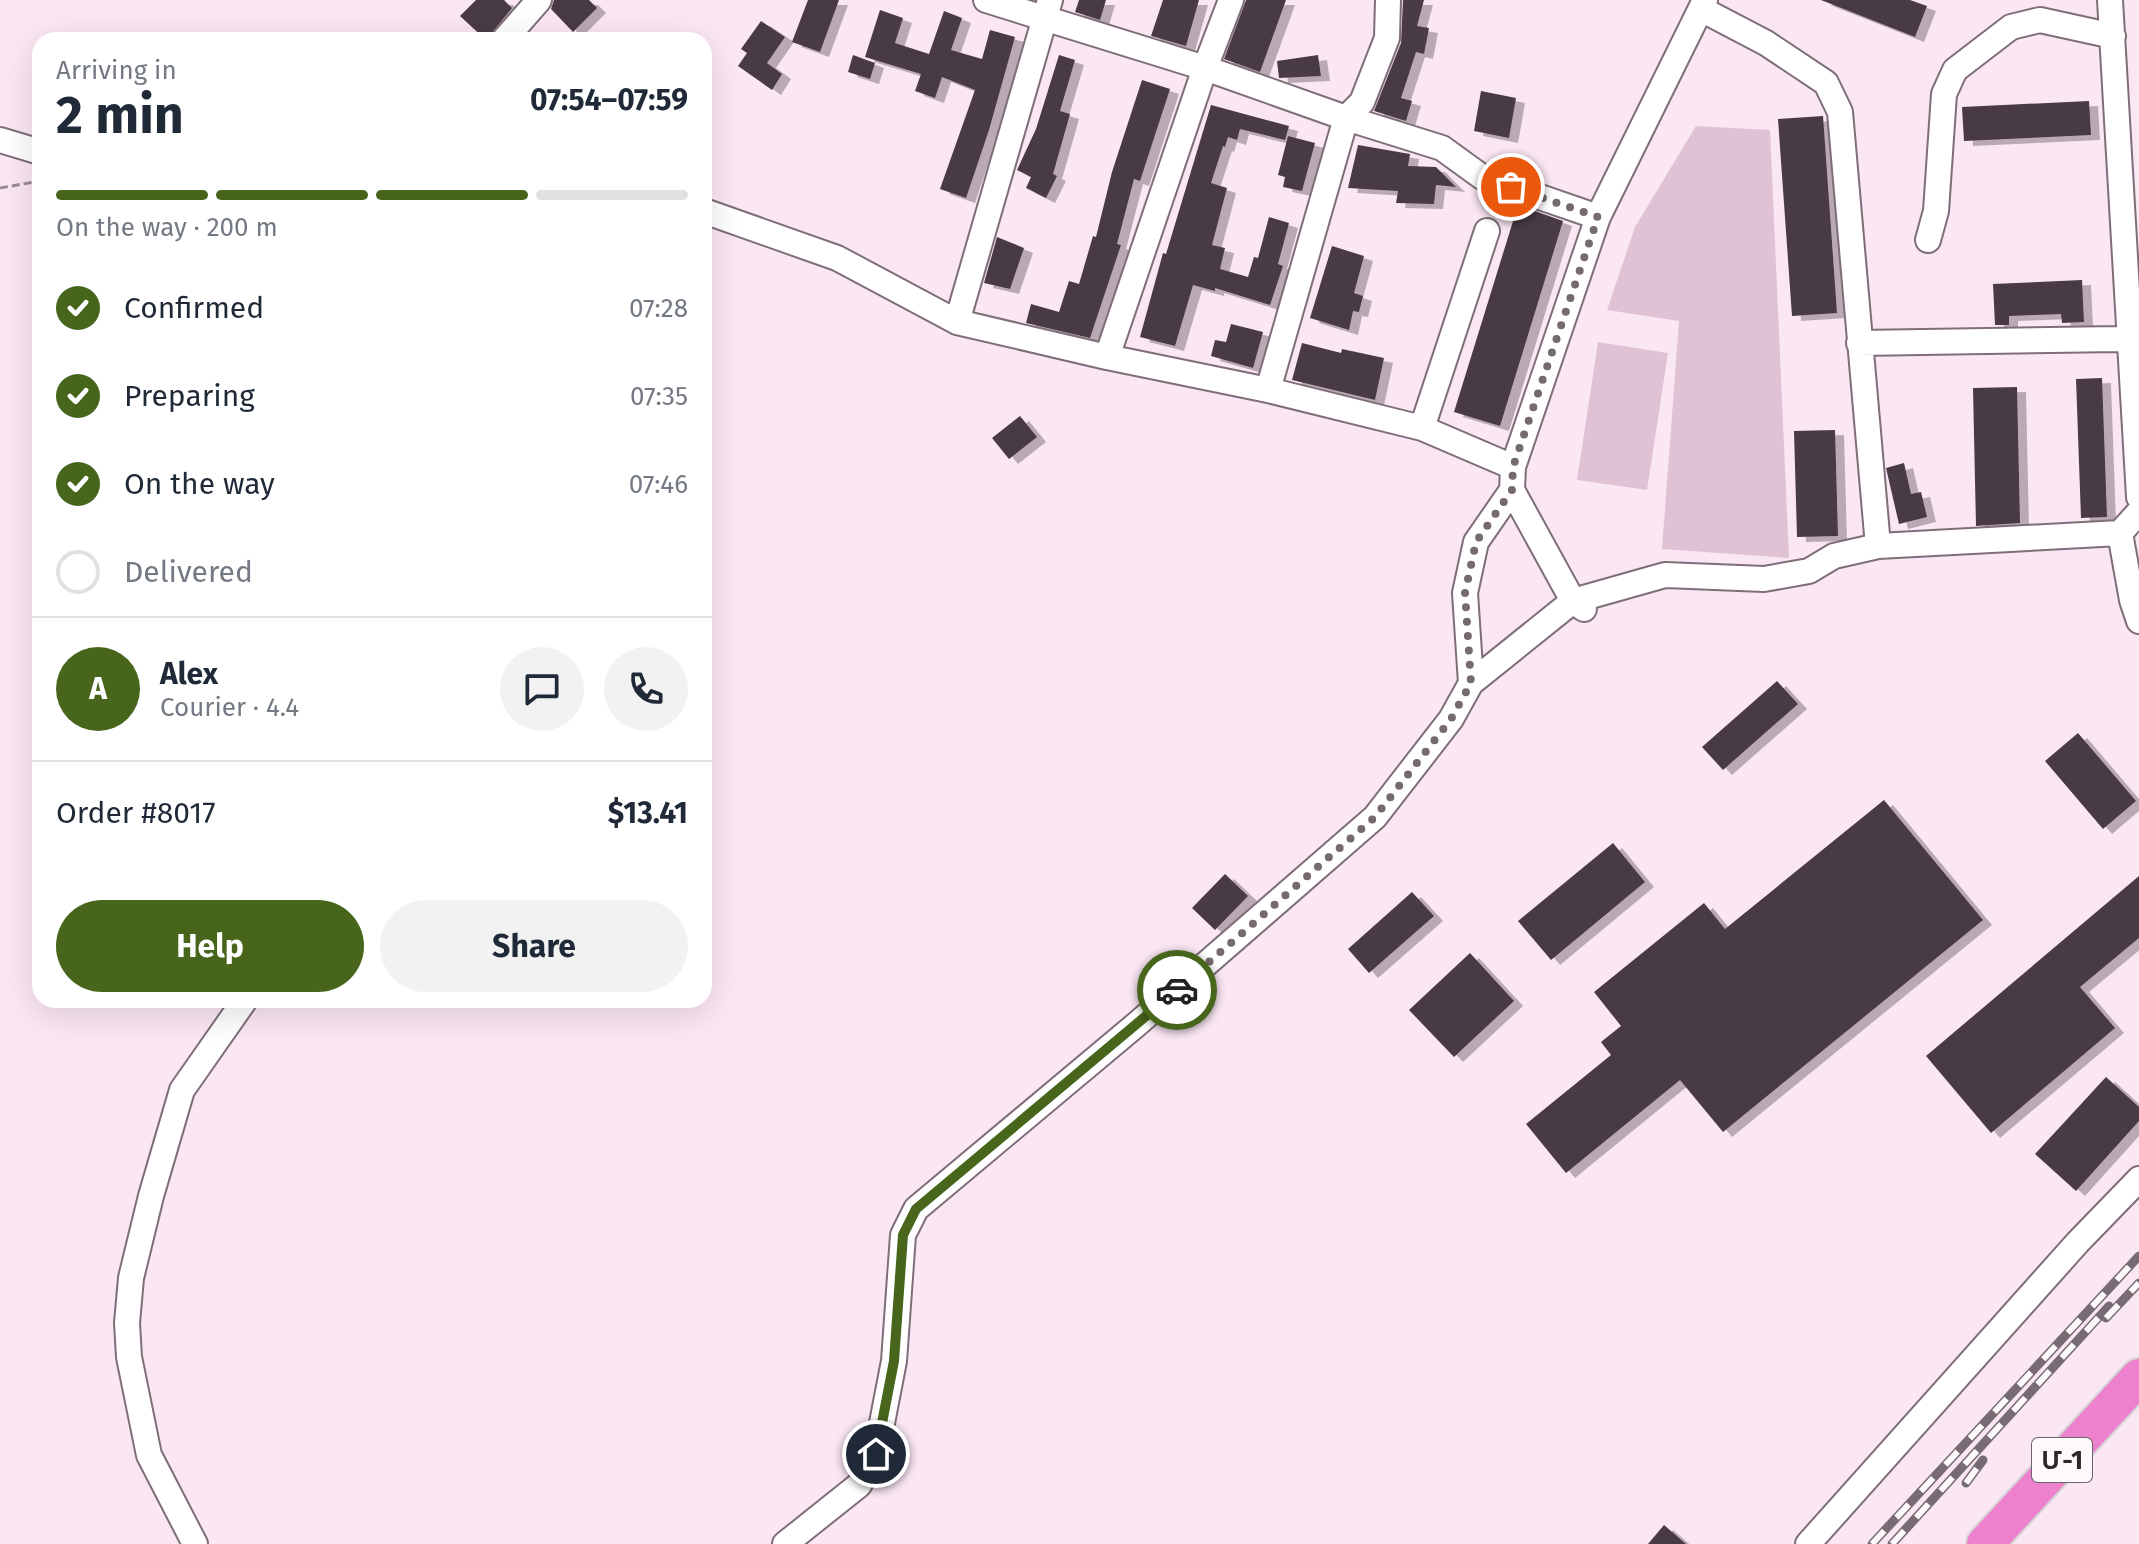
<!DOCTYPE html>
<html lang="en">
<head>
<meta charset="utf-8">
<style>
  :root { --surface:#fff; --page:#f2f2f3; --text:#1f2937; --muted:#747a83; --line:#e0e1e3; --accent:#47661c }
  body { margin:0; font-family:"Fira Sans","Noto Sans Armenian",sans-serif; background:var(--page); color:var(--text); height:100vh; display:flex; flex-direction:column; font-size:30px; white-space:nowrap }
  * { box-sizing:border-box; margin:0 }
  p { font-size:26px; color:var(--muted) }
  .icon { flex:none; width:44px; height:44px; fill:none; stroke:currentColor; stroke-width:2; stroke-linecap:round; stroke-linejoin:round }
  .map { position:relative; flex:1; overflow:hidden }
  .sheet { position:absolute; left:32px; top:32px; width:680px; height:976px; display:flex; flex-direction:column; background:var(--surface); border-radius:24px; box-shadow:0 8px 32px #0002 }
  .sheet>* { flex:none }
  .pin { position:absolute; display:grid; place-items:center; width:68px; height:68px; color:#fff; margin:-34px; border:4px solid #fff; border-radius:50%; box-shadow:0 2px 8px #0007 }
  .courier { position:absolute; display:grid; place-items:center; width:80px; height:80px; margin:-40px; border:6px solid #47661c; border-radius:50%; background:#fff; color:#222; box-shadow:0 2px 10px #0007 }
  .head em { font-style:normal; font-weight:700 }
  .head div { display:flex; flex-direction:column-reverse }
  .head { display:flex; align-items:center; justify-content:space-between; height:136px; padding:0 24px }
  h1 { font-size:52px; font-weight:700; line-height:60px }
  .bar { display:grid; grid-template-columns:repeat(4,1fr); gap:12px 8px; align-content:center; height:96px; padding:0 24px }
  .bar i { height:10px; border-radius:6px; background:var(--line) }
  .bar .selected { background:var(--accent) }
  .bar p { grid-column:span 4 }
  .line { display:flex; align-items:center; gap:20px; padding:0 24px; border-top:2px solid var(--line) }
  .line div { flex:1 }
  .round { display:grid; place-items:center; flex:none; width:84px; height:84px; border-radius:42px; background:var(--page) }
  ol { padding:0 24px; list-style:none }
  li { display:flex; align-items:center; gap:24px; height:88px }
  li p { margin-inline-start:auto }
  li .icon { padding:8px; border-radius:50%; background:var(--accent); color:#fff; stroke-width:4 }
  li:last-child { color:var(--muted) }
  li i { width:44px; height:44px; border:4px solid var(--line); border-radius:50% }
  .cta { display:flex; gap:16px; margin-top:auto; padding:16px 24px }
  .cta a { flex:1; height:92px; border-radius:48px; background:var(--accent); color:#fff; font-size:32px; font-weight:700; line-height:92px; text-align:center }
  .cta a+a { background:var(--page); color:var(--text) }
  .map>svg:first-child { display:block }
</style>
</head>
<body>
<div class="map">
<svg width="2139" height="1544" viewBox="0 0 2139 1544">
  <defs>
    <filter id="shadow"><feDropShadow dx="9" dy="5" stdDeviation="0" flood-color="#0004"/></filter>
  </defs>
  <rect width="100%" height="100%" fill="#fbe7f4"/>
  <!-- green -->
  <path fill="#dfc2d4" d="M1696,126L1770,130L1789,558L1662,549L1679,321L1607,310L1635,227Z
    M1598,342L1668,353L1647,490L1577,480Z"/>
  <!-- building -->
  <path fill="#493a44" filter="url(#shadow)" d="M476,0H504L512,8L486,40L460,16Z
    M554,0H589L597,8L573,32L551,9Z
    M808,0H839L820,52L792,42Z
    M1079,0H1106L1100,20L1075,12Z
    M1163,0H1199L1186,46L1151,36Z
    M1246,0H1286L1260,72L1224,59Z
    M1403,0H1424L1417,26L1429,28L1424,54L1416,52L1401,98L1412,101L1406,121L1374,111L1401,43Z
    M1821,0H1910L1927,6L1915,37Z
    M880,10L903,18L895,43L929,54L944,11L962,18L951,50L982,59L990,30L1015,37L989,130L966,198L940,189L975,90L942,77L935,98L915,91L921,74L865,57Z
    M761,21L785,37L767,63L782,74L772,90L738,66L747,53L741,49Z
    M853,55L875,63L870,79L848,72Z
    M1059,55L1075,60L1060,111L1070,114L1053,174L1057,176L1046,198L1026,188L1031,177L1017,170L1036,129Z
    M1318,55L1321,76L1279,78L1277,61Z
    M1142,80L1170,89L1140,181L1134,179L1117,244L1121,245L1090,338L1026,323L1031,304L1059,312L1069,281L1079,284L1093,236L1096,237L1112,172Z
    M1481,91L1516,98L1509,138L1474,131Z
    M2089,101L2091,135L1964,141L1962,107Z
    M1211,105L1289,126L1285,140L1240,129L1237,140L1228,137L1225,147L1223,146L1211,183L1227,188L1212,245L1225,248L1220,269L1248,277L1254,257L1258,258L1269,217L1289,223L1278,264L1283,266L1270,305L1215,288V291L1193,285L1175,346L1140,337L1163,253L1166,254Z
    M1823,116L1837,313L1792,316L1778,119Z
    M1288,136L1315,143L1302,191L1283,187L1285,177L1278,175Z
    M1358,145L1410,154L1408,166L1436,167L1456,187L1436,185L1434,204L1396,203L1398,191L1348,188Z
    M1518,205L1563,221L1500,426L1454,412Z
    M997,237L1024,248L1010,289L984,283Z
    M1332,246L1364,256L1354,293L1363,296L1359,312L1353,311L1349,330L1310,318Z
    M2082,280L2084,322L2062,323L2061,314L2009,316V325H1995L1993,284Z
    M1231,324L1263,332L1253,368L1211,356L1215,340L1226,342Z
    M1302,343L1341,353L1342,349L1384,358L1375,400L1292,380Z
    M2102,378L2107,517L2081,518L2076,379Z
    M2017,387L2020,523L1976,526L1973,388Z
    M1020,416L1037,437L1009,459L992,438Z
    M1835,430L1838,536L1797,537L1794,431Z
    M1904,463L1911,494L1921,492L1927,517L1899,524L1886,468Z
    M1777,681L1798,704L1723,770L1702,747Z
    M2078,733L2136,801L2103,829L2045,761Z
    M1884,800L1983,920L1723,1132L1680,1080L1566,1173L1526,1124L1611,1055L1601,1042L1621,1026L1594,992L1704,903L1725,929Z
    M1613,843L1645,882L1551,960L1518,921Z
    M1225,874L1248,896L1215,930L1192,908Z
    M2139,876V938L2080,987L2115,1028L1991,1133L1926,1056Z
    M1412,892L1434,916L1369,973L1348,949Z
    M1470,953L1514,1001L1454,1057L1409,1010Z
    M2106,1077L2139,1107V1121L2076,1191L2035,1154Z
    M1664,1525L1686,1544H1648Z"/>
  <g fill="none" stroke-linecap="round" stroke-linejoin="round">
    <defs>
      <path id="minor" d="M986,0L1205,68L1346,118L1442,148L1482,177L1598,217
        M2110,0L2139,497
        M1703,10L1766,43L1826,83L1840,112L1878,546
        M504,40L539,0
        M0,140L40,152
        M704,211L837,258L957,322L1107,357L1268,390L1422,428L1513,467
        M1928,240L1936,211L1944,94L1955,70L2011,27L2040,20L2113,36
        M957,322L1050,0
        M1859,343L2119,339L2139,346
        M1107,357L1205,68L1231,0
        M1268,390L1346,118L1362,102L1387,38L1388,0
        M1422,428L1487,231
        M2120,533L2132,600L2139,621
        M1584,609L1573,601L1512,490L1513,467L1598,217L1705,0
        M1471,683L1465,593L1476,542L1512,490
        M195,1544L149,1455L129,1357L127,1323L131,1278L151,1196L182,1090L245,1000
        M785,1544L859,1485L876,1454L894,1361L903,1235L916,1209L1137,1024L1375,817L1451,719L1471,683L1573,601L1665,575L1764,579L1809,571L1834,556L1878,546L2120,533L2139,512
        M1808,1544L2078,1242L2139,1179"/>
      <path id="highway" d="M1985,1544L2139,1377"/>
    </defs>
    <!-- minor casing -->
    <use href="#minor" stroke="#7f6e79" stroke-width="28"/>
    <!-- highway casing -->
    <use href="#highway" stroke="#d5d4d5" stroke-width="40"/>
    <!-- path -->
    <path stroke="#998b94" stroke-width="3" stroke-dasharray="8 4" stroke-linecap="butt" d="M0,188L40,181"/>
    <!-- minor -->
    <use href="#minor" stroke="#fff" stroke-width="24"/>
    <!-- highway -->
    <use href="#highway" stroke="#ed81cd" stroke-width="36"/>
    <defs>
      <path id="rail" d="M2106,1318L2139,1283
        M1966,1483L1983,1460
        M1872,1544L2139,1256
        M1892,1544L2109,1306"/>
    </defs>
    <!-- rail casing -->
    <use href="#rail" stroke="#786c74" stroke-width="9"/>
    <!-- rail -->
    <use href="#rail" stroke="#fefafc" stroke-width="6" stroke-dasharray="18" stroke-linecap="butt"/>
  </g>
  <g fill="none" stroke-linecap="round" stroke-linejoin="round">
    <!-- done -->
    <path stroke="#766a71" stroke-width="8" stroke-dasharray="0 14.4" d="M1177,990L1375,817L1451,719L1471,683L1465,593L1476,542L1512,490L1513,467L1598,217L1511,187"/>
    <!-- route -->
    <path stroke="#47661c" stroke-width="10" d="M876,1454L894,1361L903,1235L916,1209L1177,990"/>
  </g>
  <g text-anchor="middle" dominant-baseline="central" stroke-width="8" stroke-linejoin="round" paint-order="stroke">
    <!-- shield labels -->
    <rect fill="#fefafc" stroke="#6c666a" stroke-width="2" x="2032" y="1438" width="60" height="44" rx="6"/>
    <g font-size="26" font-weight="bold" fill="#2e262b">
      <text x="2062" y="1460">Մ-1</text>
    </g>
  </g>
</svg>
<div class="pin" style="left:1511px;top:187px;background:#ea580c"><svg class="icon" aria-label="bag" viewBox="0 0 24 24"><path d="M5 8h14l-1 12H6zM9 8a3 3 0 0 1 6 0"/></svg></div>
<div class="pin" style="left:876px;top:1454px;background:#1f2937"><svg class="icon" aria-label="home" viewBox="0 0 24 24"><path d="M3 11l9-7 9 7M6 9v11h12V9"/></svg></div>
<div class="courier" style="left:1177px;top:990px"><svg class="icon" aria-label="car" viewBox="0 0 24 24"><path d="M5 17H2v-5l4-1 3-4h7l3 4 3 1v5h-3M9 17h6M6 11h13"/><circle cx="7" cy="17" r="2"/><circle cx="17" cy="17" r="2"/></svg></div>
<section class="sheet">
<div class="head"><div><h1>2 min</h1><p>Arriving in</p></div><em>07:54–07:59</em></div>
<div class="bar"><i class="selected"></i><i class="selected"></i><i class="selected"></i><i></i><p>On the way · 200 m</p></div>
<ol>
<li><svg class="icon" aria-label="check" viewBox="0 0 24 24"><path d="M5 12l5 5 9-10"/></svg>Confirmed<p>07:28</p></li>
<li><svg class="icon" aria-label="check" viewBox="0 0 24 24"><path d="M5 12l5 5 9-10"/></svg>Preparing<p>07:35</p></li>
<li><svg class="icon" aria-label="check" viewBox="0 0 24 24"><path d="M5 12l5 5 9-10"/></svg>On the way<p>07:46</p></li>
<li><i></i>Delivered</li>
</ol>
<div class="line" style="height:144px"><b class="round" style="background:var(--accent);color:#fff">A</b><div><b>Alex</b><p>Courier · 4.4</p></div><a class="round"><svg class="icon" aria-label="chat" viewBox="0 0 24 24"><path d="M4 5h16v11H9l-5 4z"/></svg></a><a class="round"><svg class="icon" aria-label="phone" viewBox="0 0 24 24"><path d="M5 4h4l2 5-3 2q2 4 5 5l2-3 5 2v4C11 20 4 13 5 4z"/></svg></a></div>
<div class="line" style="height:104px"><div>Order #8017</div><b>$13.41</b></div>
<div class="cta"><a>Help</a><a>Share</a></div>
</section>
</div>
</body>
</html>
